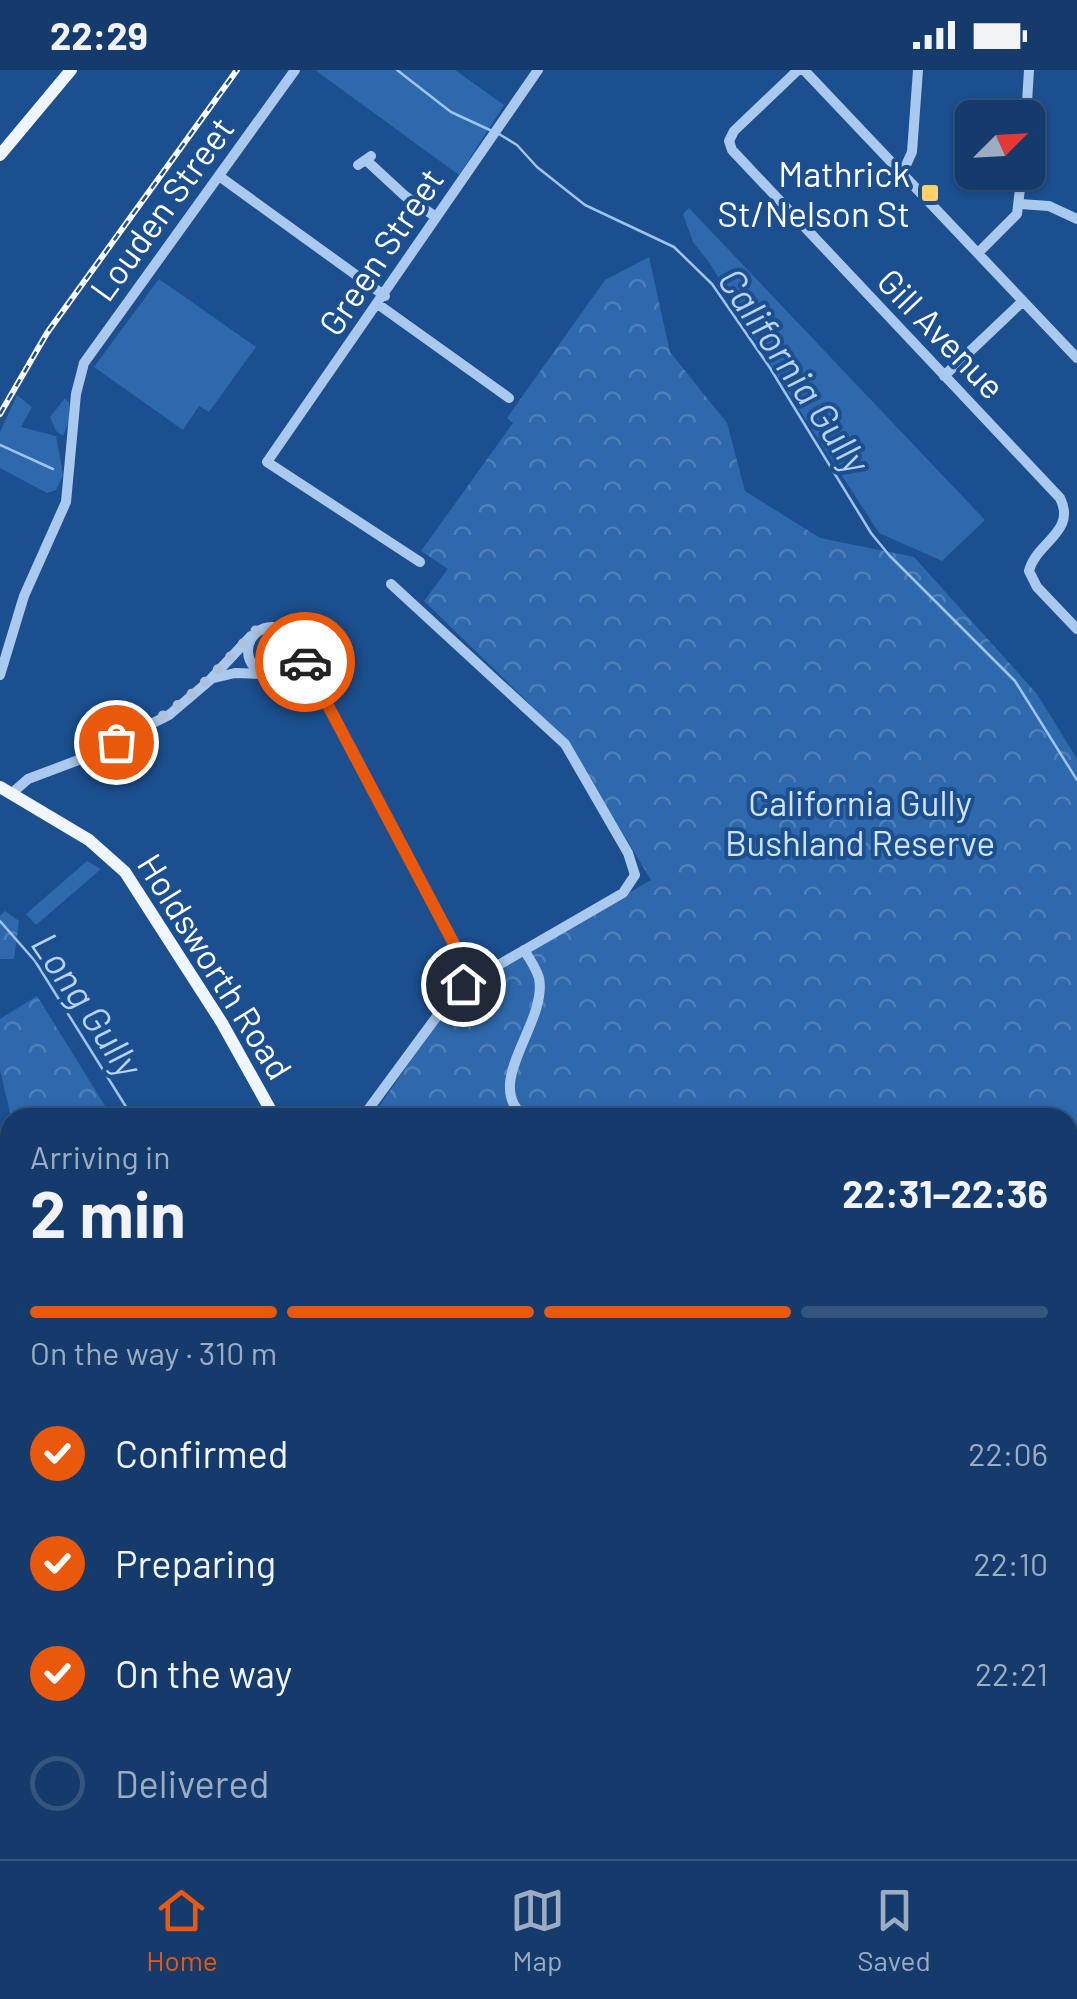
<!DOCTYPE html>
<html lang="en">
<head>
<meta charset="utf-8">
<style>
  :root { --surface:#143b6b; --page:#1d4271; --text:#f1f3f6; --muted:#9dadc1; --line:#33557e; --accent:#ea580c }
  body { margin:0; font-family:Barlow,sans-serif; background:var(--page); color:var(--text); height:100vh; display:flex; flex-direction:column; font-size:38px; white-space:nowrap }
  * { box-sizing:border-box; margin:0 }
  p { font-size:32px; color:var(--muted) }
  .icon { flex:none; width:55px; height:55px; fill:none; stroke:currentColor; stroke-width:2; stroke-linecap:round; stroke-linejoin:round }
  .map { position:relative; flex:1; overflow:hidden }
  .details { position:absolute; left:0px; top:1038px; width:1078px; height:752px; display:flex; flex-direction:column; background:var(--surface); border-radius:30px 30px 0 0; box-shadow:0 2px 8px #0004,0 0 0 2px var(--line) }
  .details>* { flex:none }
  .needle { width:65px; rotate:66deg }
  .tools { position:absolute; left:955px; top:30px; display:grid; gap:20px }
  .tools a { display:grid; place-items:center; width:90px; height:90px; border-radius:15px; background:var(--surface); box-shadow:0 2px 8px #0004,0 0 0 2px var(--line); font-size:50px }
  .pin { position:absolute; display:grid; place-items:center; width:85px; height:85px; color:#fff; margin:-42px; border:5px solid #fff; border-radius:50%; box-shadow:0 2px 10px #0007 }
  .courier { position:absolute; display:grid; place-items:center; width:100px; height:100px; margin:-50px; border:8px solid #ea580c; border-radius:50%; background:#fff; color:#222; box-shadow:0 2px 12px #0007 }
  .overview em { font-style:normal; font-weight:700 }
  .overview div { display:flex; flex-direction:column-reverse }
  .overview { display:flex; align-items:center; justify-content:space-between; height:170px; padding:0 30px }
  h1 { font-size:65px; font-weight:700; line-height:75px }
  .bar { display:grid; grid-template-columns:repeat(4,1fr); gap:15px 10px; align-content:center; height:120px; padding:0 30px }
  .bar i { height:12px; border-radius:8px; background:var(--line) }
  .bar .on { background:var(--accent) }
  .bar p { grid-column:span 4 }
  ol { padding:0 30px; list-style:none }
  li { display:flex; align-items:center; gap:30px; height:110px }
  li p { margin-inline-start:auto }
  li .icon { padding:10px; border-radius:50%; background:var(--accent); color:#fff; stroke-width:4 }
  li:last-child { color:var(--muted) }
  li i { width:55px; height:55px; border:5px solid var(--line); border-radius:50% }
  .status { display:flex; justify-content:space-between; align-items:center; height:70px; padding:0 50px; background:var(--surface); direction:ltr }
  .status svg { height:28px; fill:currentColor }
  .dock { display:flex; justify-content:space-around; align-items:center; height:140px; border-top:2px solid var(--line); background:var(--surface); font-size:28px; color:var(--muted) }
  .dock a { display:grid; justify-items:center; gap:5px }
  .dock .on { color:var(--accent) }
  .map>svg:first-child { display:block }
</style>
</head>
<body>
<div class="status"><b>22:29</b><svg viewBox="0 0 49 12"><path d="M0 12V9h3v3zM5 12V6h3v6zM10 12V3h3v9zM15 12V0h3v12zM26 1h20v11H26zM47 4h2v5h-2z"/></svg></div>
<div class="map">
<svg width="1077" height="1789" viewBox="0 0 1077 1789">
  <defs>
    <pattern id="forest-crowns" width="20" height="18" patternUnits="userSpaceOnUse" patternTransform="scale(2.5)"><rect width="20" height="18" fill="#2e69ad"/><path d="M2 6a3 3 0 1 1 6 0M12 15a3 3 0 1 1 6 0" fill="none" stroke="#4d80b9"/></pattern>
    <pattern id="park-dots" width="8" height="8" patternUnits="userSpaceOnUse" patternTransform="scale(2.5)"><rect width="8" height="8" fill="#2e69ad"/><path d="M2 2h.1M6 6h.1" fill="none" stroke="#4d80b9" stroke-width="1.8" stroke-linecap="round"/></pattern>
  </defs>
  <rect width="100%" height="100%" fill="#1b4f8f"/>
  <!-- green -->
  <path fill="#2e69ad" d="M315,0H455L504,35L459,105Z
    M689,138L985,450L942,491L879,463L782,313L709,192L693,172L683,144Z
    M159,209L256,277L209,342L199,336L183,360L94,297Z
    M17,325L32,337L21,357L56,366L63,405L56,420L47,423L0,398V362Z
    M65,328L69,333V352L63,366L56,361L50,347Z
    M87,791L101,799L36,855L26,844Z
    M585,1780H645L639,1789H580Z"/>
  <!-- forest -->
  <path fill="url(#forest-crowns)" d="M649,187L670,282L727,353L745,421L820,468L914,487L1037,624L1077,689V1183L1068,1186V1048H371L454,929L470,917L651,810L567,670L424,531L448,499L421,481L513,353L507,348L605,210Z
    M5,841L19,851L14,889H0V846Z
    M37,926L112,1047H11L0,1000V949Z
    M1068,1407L1077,1409V1789H1014L987,1780H1068Z
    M213,1780H374L372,1789H179V1785Z
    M890,1780H968L958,1789H895Z"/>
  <!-- park -->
  <path fill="url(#park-dots)" d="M0,1206L10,1257V1371H0Z"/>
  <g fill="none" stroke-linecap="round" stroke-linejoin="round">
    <!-- stream -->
    <path stroke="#9cc4f0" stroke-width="2.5" d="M397,0L451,42L492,61
      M499,64L517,75L537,97L585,135L674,177L712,214L770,298L871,463L889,485L1015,611L1077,710
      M0,375L53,399
      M0,851L35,891L133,1048
      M263,1789L280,1780"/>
    <!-- minor -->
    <path stroke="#a9c9ee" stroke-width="10" d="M798,0L734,61L729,71L732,80L1060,428C1077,462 1036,472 1029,501L1037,517L1077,559
      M804,0L1077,288
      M1026,48L1029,0
      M367,91L405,126L436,147
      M358,95L371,86
      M902,104L912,82L918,0
      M219,106L385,226
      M1020,134L1049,136L1077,149
      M978,183L1017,144L1022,102
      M379,235L509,328
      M944,306L1023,231
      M420,492L267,392L538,0
      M248 581a24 24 0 1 1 48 0a24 24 0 1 1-48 0Z
      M297,577L472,908
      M0,605L24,526L66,432L76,324L84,293L295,0
      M273,606L304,615L321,626
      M214,608L235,603L261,604
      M11,724L28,709L81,689L169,645L209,611L251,566
      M524,880C530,889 536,898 539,908C548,954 480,1014 526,1048
      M362,1048L457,919L623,823L635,805L628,783L565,674L391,514
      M1068,1388L1077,1383
      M0,1429H10
      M1068,1522L1077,1524
      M0,1540H10
      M0,1660L10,1655
      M95,1780L97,1789
      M734,1780L747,1789
      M711,1789L718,1780"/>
    <!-- major -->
    <path stroke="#f0f6ff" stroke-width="12" d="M0,85L71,0
      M0,717L89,770L125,802L222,953L275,1048
      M481,1780L492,1789"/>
    <defs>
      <path id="rail" d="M0,344L47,263L237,0
        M0,1115L10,1165
        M131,1780L133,1789"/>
    </defs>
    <!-- rail casing -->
    <use href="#rail" stroke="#fff" stroke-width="6"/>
    <!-- rail -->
    <use href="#rail" stroke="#1b4f8f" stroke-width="2.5" stroke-dasharray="8" stroke-linecap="butt"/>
  </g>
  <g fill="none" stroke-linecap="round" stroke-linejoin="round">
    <!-- done -->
    <path stroke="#afc1d8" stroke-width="10" stroke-dasharray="0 18" d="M116,672C184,639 206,611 257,559L284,560L292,568L305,592"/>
    <!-- route -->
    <path stroke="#ea580c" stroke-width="12" d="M305,592L472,908L463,914"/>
  </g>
  <!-- markers -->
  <rect fill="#ffd166" stroke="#1b4f8f" stroke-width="4" x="920" y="113" width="20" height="20" rx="5"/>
  <g text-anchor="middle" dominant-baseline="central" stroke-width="8" stroke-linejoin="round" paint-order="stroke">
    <!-- poi labels -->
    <g font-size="35" fill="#fff" stroke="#1b4f8f" text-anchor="end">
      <text x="910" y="103">Mathrick<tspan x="910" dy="40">St/Nelson St</tspan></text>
    </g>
    <!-- street labels -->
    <g font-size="35" fill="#fff" stroke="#1b4f8f">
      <text transform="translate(161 138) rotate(-54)">Louden Street</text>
      <text transform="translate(380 181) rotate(-56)">Green Street</text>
      <text transform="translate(942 263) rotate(46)">Gill Avenue</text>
      <text transform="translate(216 896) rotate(58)">Holdsworth Road</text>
    </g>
    <!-- park labels -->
    <g font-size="35" fill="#cfe3fa" stroke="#1b4f8f">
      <text x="860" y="732">California Gully<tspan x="860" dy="40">Bushland Reserve</tspan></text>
    </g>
    <!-- water labels -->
    <g font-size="38" font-style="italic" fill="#b5d3f5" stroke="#1b4f8f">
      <text transform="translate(795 300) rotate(56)">California Gully</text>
      <text transform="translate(88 934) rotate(56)">Long Gully</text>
    </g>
  </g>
</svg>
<div class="tools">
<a><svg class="needle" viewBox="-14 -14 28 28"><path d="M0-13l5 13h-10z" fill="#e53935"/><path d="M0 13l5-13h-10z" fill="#9dadc1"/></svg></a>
</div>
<div class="pin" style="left:116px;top:672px;background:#ea580c"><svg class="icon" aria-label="bag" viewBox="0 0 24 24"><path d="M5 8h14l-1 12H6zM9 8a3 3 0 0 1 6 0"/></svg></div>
<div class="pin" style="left:463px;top:914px;background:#1f2937"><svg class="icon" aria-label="home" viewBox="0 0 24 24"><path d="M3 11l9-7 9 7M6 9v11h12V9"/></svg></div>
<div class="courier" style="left:305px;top:592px"><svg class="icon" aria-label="car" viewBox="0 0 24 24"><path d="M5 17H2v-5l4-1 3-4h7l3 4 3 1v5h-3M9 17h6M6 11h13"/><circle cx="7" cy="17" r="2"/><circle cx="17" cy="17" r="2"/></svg></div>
<section class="details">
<div class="overview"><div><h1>2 min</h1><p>Arriving in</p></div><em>22:31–22:36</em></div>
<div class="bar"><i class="on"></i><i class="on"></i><i class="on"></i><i></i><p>On the way · 310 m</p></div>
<ol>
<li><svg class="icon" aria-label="check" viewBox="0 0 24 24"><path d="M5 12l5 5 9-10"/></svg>Confirmed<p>22:06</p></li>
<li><svg class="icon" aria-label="check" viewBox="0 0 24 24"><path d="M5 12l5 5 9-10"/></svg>Preparing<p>22:10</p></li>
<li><svg class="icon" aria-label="check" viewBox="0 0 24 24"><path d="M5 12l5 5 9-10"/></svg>On the way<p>22:21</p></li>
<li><i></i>Delivered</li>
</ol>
</section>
</div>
<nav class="dock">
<a class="on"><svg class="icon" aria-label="home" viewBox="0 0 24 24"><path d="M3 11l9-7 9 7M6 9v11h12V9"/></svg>Home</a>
<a><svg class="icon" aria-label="map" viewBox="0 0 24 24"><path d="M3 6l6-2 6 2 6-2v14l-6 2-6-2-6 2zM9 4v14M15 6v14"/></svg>Map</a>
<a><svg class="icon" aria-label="saved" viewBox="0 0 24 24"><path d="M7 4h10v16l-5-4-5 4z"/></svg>Saved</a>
</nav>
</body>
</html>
